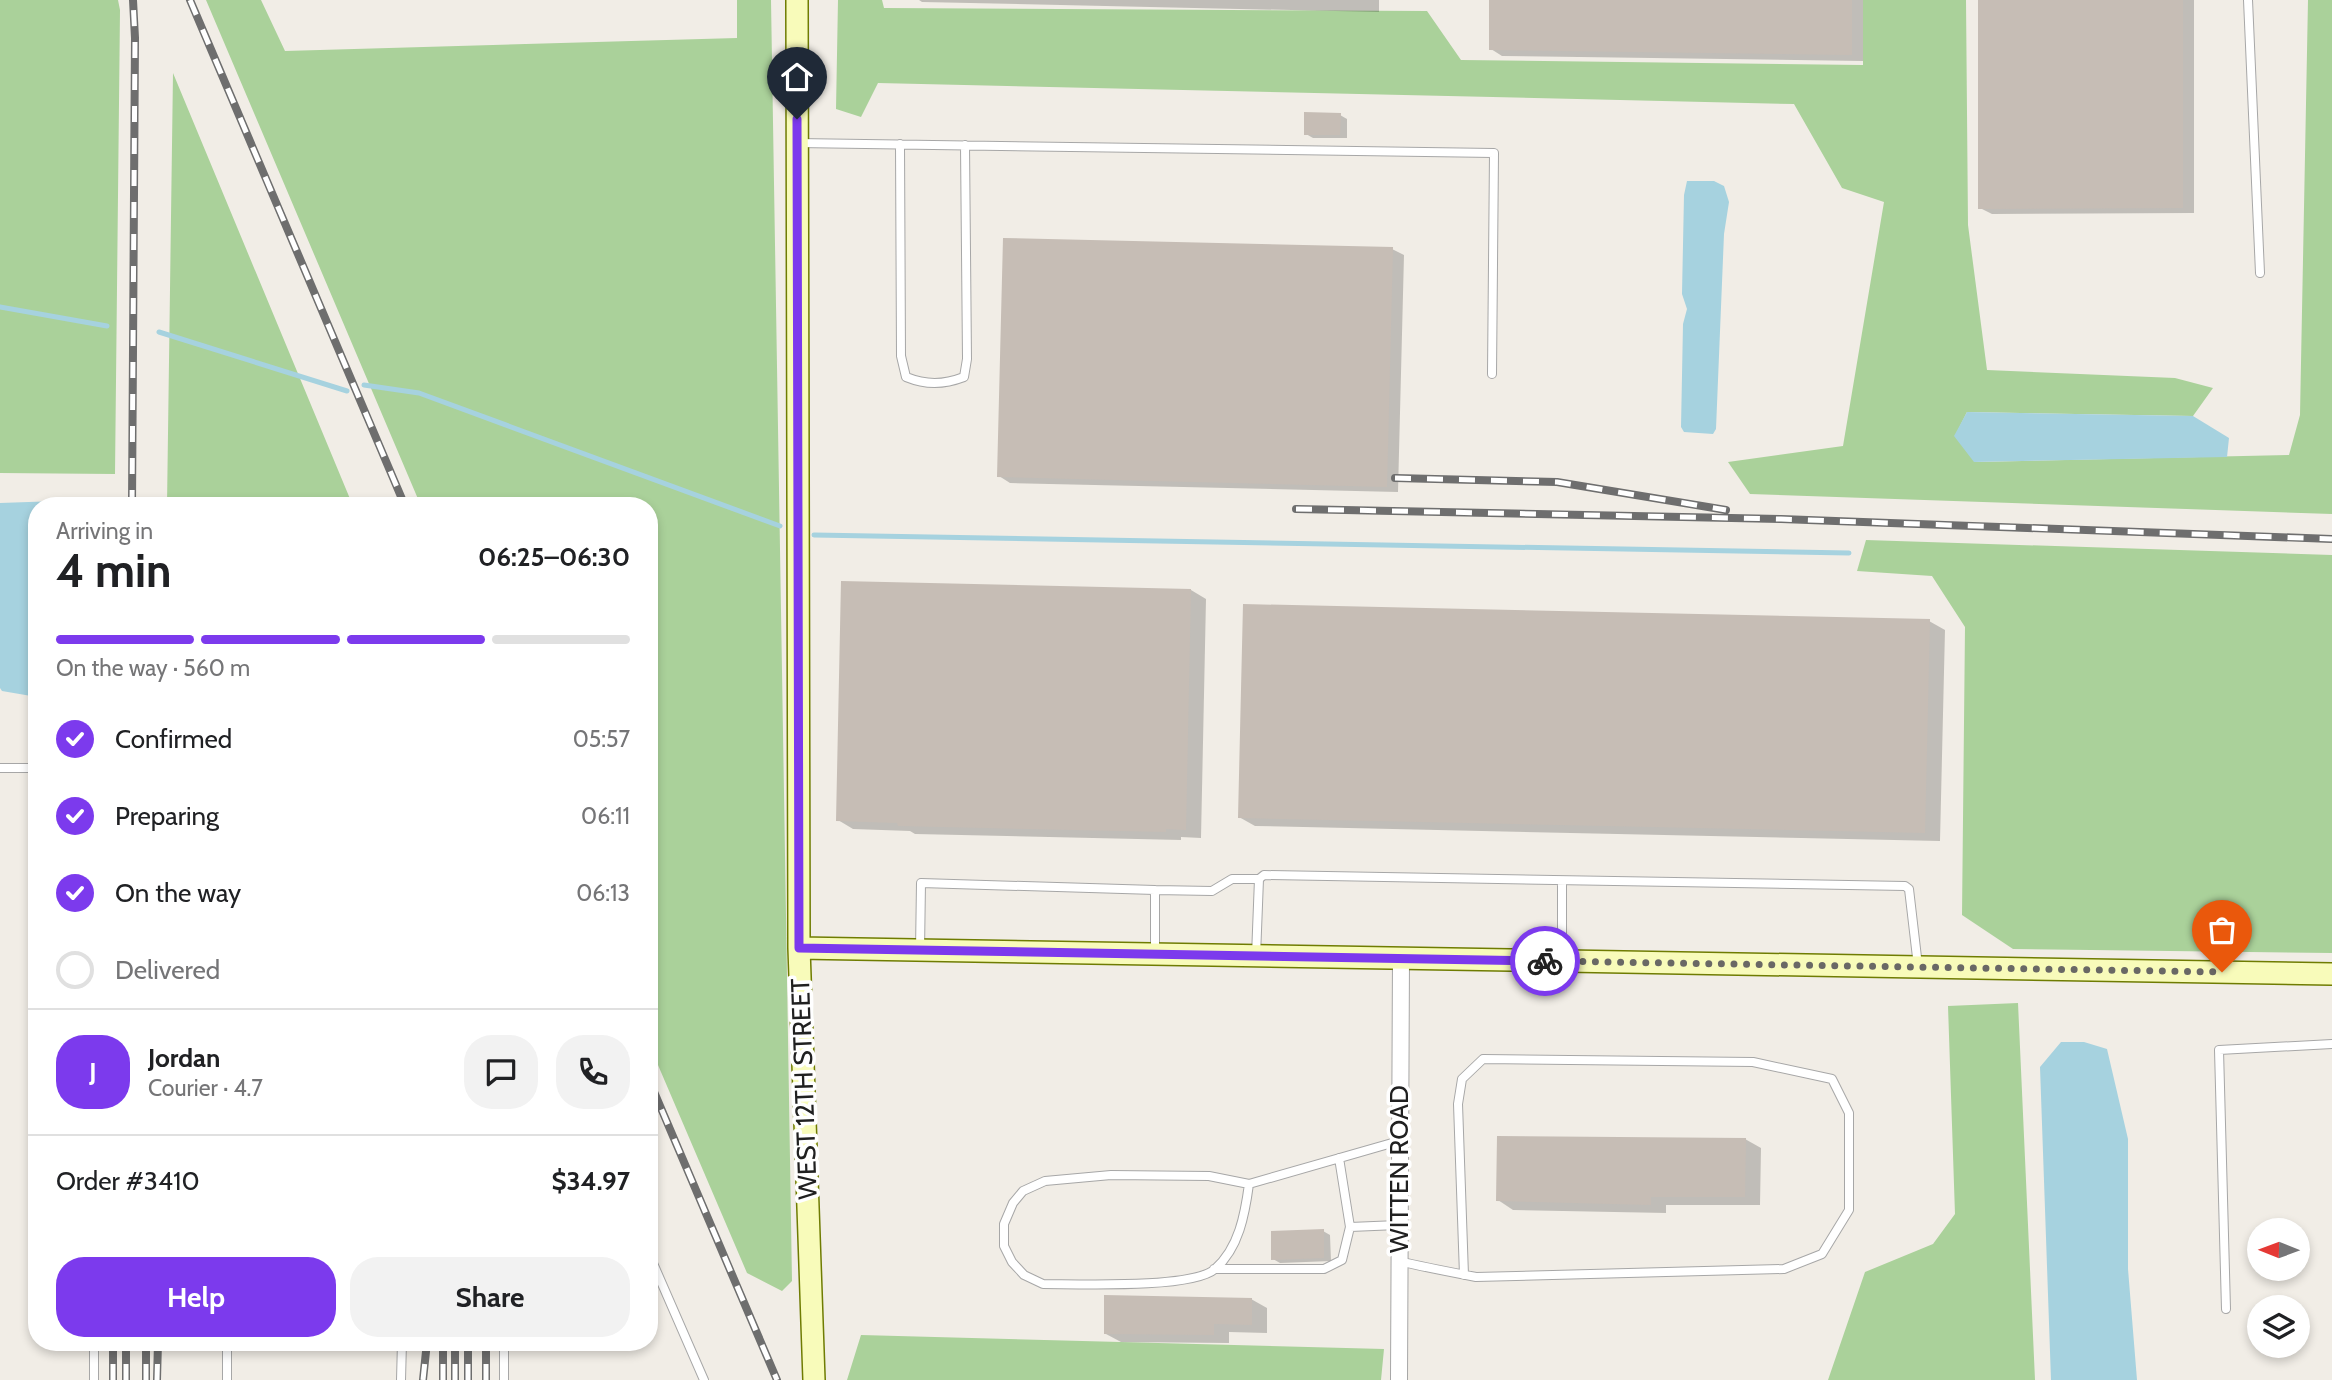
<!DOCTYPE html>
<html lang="en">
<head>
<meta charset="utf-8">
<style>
  :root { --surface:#fff; --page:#f2f2f2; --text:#202124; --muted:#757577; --line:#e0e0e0; --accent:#7c3aed }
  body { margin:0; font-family:Cabin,sans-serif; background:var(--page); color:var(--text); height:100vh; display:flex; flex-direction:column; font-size:26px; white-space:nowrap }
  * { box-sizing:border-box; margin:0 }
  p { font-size:23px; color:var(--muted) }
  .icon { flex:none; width:38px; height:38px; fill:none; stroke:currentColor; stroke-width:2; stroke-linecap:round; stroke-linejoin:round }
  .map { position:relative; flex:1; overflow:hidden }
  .panel { position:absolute; left:28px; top:497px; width:630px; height:854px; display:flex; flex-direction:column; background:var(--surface); border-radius:28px; box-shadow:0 4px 10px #0003 }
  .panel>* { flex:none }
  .needle { width:46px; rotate:271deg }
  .fabs { position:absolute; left:2247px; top:1218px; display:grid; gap:14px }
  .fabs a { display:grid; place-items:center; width:63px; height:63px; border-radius:50%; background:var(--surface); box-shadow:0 4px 10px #0003; font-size:35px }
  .pin { position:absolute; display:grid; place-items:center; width:60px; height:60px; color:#fff; margin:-72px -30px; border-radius:50% 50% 50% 0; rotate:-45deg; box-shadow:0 0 7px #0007 }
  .pin .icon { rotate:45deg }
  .courier { position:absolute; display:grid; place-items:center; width:70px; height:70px; margin:-35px; border:5px solid #7c3aed; border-radius:50%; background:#fff; color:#222; box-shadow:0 2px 9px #0007 }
  .head em { font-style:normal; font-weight:700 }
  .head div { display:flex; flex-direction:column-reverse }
  .head { display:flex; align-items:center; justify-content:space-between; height:119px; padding:0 28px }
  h1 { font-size:46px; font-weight:700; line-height:52px }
  .bar { display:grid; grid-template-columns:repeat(4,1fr); gap:10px 7px; align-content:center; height:84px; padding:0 28px }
  .bar i { height:9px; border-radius:5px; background:var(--line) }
  .bar .active { background:var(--accent) }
  .bar p { grid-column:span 4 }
  .line { display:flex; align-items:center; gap:18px; padding:0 28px; border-top:2px solid var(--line) }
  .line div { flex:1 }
  .round { display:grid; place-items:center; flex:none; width:74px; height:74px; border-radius:28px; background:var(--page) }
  ol { padding:0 28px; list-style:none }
  li { display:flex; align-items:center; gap:21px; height:77px }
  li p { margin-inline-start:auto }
  li .icon { padding:7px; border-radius:50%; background:var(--accent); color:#fff; stroke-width:4 }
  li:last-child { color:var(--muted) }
  li i { width:38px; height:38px; border:4px solid var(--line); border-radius:50% }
  .button { display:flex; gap:14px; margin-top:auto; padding:14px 28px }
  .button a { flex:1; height:80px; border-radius:28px; background:var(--accent); color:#fff; font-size:28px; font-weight:700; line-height:80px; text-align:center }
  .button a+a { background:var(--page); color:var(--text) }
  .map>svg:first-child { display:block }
</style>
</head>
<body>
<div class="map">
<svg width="2332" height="1380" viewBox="0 0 2332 1380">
  <rect width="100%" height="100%" fill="#f1ede6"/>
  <!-- forest -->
  <path fill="#aad19a" d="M0,0H118L120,10L115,474L0,473Z
    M206,0H261L285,51L737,38V0H771L792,1281L782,1291L747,1273L649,1044V506H421Z
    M838,0H882L884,8L1427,11L1461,60L1863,65V0H1966L1968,225L1987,370L2175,378L2213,388L2193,416L1967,412L1955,436L1975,462L2289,455L2300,415L2308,0H2332V514L1750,494L1728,462L1843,446L1884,202L1842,188L1794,104L878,83L861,117L836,109Z
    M173,73L353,506H167Z
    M1866,540L2332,555V953L2013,949L1962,915L1965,627L1932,576L1857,571Z
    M2018,1003L2035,1380H1828L1865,1272L1933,1244L1955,1214L1948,1006Z
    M861,1335L1384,1349L1381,1380H847Z"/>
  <!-- water -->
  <path fill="#a6d2df" d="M1687,181H1714L1724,186L1729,202L1724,234L1716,429L1713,434L1684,432L1681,427L1683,324L1687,309L1682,294L1684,195Z
    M1967,412L2193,416L2229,438L2227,457L1974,462L1954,436Z
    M86,500L97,506H37V697L2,691L0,688V503Z
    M2061,1042H2084L2107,1049L2128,1139V1269L2137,1380H2051L2040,1067Z"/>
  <!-- shadow -->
  <path fill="#0003" d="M919,0H1379V12L922,2Z
    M1491,0H1863V61L1502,56L1491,49Z
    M1980,0H2194V213L1992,214L1980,208Z
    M1340,115L1347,119V138H1313L1306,134Z
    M1392,249L1404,255L1398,492L1010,483L999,476Z
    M1191,590L1206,599L1201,838L1181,837V840L915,834L910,831L853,829L838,820Z
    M1929,621L1945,630L1940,841L1255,826L1239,817Z
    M1745,1139L1761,1148L1760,1205H1666V1213L1513,1210L1498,1200Z
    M1323,1231L1330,1235L1331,1261L1280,1263L1273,1259Z
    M1251,1299L1267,1308V1333L1229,1332V1343L1121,1342L1106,1334Z"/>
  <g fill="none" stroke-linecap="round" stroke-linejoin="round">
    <!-- stream -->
    <path stroke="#a6d2df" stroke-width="5" d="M0,307L107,326
      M159,332L347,391
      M364,385L419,393L780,526
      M814,535L1849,553"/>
  </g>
  <!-- building -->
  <path fill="#c6bdb5" d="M1489,0H1852V55L1489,50Z
    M1978,0H2183V208L1978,209Z
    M1304,112L1341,113L1340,135H1304Z
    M1003,238L1393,247L1387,487L997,477Z
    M841,581L1191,589L1186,830L1166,829V832L898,826L897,823L836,821Z
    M1243,604L1930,619L1925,833L1238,818Z
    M1497,1136L1746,1138L1745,1197H1651V1205L1496,1201Z
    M1324,1229V1258L1271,1260V1231Z
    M1104,1295L1252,1298V1325L1214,1324V1335L1104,1334Z"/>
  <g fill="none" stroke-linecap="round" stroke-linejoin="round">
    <defs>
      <path id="lane" d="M2248,0L2260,273
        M797,143L1494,153L1492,374
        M900,144L901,356L906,377C926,385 943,385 964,377L967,359L965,145
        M0,768H37
        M1562,881V958
        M1155,890L1212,891L1232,879H1259
        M920,950L921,883L1155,890V954
        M1256,956L1259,879L1264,875L1905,886L1909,889L1918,966
        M1249,1184C1245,1214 1239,1248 1215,1269C1192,1289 1077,1284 1043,1284L1024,1275L1012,1262L1004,1246V1224L1013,1203L1023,1191L1045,1181L1111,1175L1209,1176L1249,1184L1399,1141
        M1350,1227L1398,1225
        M649,1254L704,1380
        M1398,1261C1424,1267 1450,1272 1476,1277L1784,1269L1822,1254L1849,1210V1113L1832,1079L1753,1062L1483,1059L1462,1079L1458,1104L1464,1275
        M1214,1269H1324L1342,1260L1350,1227L1339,1158
        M2226,1309L2219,1050L2332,1044
        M94,1380V1342
        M227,1380V1342
        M401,1380L402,1342
        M504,1380V1342"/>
      <path id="street" d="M1399,1380L1401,958"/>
      <path id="secondary" d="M797,0L799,948L814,1380
        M799,948L2332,974"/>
    </defs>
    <!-- lane casing -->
    <use href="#lane" stroke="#a7a7a7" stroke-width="10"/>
    <!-- street casing -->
    <use href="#street" stroke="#a7a7a7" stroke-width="18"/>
    <!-- secondary casing -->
    <use href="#secondary" stroke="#6f7c02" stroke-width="24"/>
    <!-- lane -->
    <use href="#lane" stroke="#fff" stroke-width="8"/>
    <!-- street -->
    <use href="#street" stroke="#fff" stroke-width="16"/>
    <!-- secondary -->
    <use href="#secondary" stroke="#f8fbba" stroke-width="21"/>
    <defs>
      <path id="rail" d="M190,0L405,506
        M1395,478L1557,482L1726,510
        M132,506L135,38L133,0
        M1296,509L1781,519L2332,539
        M649,1080L777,1380
        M113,1380V1342
        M126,1380V1342
        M146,1380V1342
        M157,1380L158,1342
        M423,1380L427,1342
        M443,1380V1342
        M455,1380V1342
        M468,1380V1342
        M486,1380V1342"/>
    </defs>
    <!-- rail casing -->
    <use href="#rail" stroke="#6e6e6e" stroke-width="8"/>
    <!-- rail -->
    <use href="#rail" stroke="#fff" stroke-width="5" stroke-dasharray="16" stroke-linecap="butt"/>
  </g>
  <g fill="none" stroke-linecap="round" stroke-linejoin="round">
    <!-- done -->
    <path stroke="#696865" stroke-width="7" stroke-dasharray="0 12.6" d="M1545,961L2222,972"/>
    <!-- route -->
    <path stroke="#7c3aed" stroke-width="9" d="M797,119L799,948L1545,961"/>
  </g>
  <g text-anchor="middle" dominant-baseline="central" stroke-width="7" stroke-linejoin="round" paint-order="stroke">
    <!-- street labels -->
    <g font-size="26" fill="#202020" stroke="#fff">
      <text transform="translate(804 1089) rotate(-92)">WEST 12TH STREET</text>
      <text transform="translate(1399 1169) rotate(-90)">WITTEN ROAD</text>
    </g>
  </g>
</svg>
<div class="fabs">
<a><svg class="needle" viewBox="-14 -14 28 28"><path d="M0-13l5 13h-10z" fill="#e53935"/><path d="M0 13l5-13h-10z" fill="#757577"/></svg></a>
<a><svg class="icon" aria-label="layers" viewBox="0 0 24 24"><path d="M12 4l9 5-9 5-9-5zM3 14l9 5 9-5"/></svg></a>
</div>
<div class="pin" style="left:2222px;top:972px;background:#ea580c"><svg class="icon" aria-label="bag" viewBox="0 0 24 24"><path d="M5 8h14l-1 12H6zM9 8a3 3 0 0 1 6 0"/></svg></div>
<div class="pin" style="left:797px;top:119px;background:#1f2937"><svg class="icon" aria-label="home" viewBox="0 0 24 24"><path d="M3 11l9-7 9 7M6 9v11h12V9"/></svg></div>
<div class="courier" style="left:1545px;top:961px"><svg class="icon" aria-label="bike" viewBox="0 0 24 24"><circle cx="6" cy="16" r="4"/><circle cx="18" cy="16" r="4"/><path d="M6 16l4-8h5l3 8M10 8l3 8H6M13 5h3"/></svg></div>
<section class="panel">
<div class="head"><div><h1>4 min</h1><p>Arriving in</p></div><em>06:25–06:30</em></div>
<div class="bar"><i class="active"></i><i class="active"></i><i class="active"></i><i></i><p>On the way · 560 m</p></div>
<ol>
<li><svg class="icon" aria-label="check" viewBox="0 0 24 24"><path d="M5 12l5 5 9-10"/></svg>Confirmed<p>05:57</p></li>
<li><svg class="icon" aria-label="check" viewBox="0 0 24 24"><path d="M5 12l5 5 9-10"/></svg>Preparing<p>06:11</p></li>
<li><svg class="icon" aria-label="check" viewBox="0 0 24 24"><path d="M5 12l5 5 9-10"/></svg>On the way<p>06:13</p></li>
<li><i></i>Delivered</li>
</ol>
<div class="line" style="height:126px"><b class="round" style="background:var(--accent);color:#fff">J</b><div><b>Jordan</b><p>Courier · 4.7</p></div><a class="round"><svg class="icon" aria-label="chat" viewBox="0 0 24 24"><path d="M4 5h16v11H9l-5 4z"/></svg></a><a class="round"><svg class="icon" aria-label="phone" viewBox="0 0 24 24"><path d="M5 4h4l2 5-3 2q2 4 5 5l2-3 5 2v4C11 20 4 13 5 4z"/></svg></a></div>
<div class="line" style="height:91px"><div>Order #3410</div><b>$34.97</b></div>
<div class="button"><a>Help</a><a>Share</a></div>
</section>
</div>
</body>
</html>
